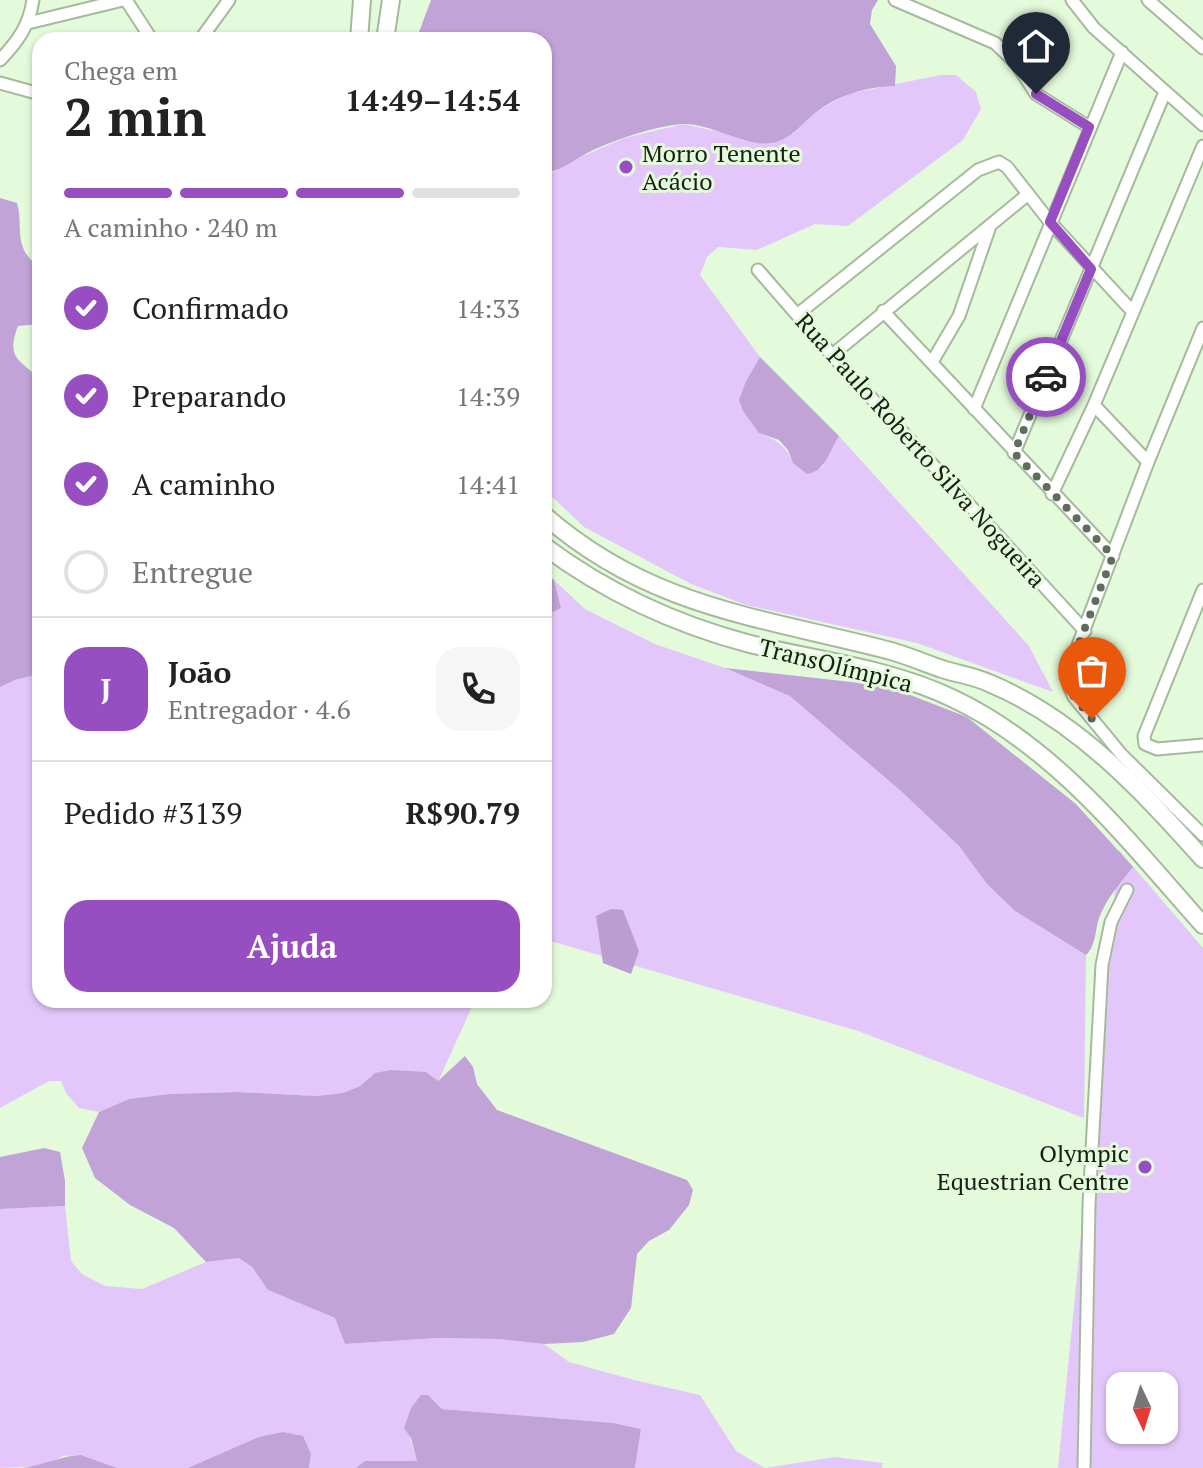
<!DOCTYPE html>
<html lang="pt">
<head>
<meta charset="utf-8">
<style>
  :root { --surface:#fff; --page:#f6f6f6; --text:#222; --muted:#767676; --line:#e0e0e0; --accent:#974ec1 }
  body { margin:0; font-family:"PT Serif",serif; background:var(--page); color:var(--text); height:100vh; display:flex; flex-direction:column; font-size:30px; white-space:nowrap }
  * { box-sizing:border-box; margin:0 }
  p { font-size:26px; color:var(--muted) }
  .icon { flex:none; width:44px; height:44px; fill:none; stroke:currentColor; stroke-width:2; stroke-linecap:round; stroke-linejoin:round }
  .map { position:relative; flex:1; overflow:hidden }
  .side { position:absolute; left:32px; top:32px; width:520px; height:976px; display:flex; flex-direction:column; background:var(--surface); border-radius:24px; box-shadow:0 2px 6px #0004 }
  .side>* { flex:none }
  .needle { width:52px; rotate:176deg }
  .buttons { position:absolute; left:1106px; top:1372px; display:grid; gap:16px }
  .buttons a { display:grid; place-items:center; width:72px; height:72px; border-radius:16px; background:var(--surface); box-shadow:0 2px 6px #0004; font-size:40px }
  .pin { position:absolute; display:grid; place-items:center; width:68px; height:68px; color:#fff; margin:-82px -34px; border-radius:50% 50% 50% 0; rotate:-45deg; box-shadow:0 0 8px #0007 }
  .pin .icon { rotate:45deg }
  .courier { position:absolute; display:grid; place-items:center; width:80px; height:80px; margin:-40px; border:6px solid #974ec1; border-radius:50%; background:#fff; color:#222; box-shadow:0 2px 10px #0007 }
  .head em { font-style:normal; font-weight:800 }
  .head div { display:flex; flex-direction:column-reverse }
  .head { display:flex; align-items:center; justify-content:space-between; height:136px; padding:0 32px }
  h1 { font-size:52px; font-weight:800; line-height:60px }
  .bar { display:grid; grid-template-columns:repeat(4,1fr); gap:12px 8px; align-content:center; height:96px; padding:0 32px }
  .bar i { height:10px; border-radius:6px; background:var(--line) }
  .bar .on { background:var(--accent) }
  .bar p { grid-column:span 4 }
  .line { display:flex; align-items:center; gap:20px; padding:0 32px; border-top:2px solid var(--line) }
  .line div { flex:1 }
  .round { display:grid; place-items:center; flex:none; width:84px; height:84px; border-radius:24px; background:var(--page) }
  ol { padding:0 32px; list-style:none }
  li { display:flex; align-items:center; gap:24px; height:88px }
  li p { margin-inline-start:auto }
  li .icon { padding:8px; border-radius:50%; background:var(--accent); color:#fff; stroke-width:4 }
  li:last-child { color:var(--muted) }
  li i { width:44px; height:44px; border:4px solid var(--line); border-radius:50% }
  .cta { display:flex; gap:16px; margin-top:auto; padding:16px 32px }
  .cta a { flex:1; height:92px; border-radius:24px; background:var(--accent); color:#fff; font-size:32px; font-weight:800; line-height:92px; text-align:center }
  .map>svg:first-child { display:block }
</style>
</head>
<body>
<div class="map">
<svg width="1203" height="1468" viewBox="0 0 1203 1468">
  <rect width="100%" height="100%" fill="#e4fbdb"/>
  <!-- green -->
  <path fill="#e4c7fa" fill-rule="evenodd" d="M940,75H956L976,92L981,109L963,140L848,226L815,224L757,250L718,247L707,257L700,275L760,357L746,381L759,433C777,440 785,445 794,463L822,468L828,452L839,436L1029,646L1053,692L917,643L746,605L691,584L584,527L544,489V173L554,172L565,164L624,138L683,124L735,135L793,134L817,111L848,94Z
    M554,580L585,609L655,644L725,668L790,695L902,792L959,846L987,884L1015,911L1086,955L1084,1118L858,1031L544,939V617L561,608Z
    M40,674V1000H475L438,1082L375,1073L360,1086L343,1093L316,1096L238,1092L169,1094L129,1099L99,1112L79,1108L66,1093L61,1081H49L0,1108V687L15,680Z
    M1119,850L1203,948V1468H1058ZM1120,1386H1164V1430H1120Z
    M65,1206L71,1261L82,1274L105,1286L142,1289L206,1262L239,1258L252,1267L268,1290L335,1318L345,1344L438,1338L498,1339L544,1344L569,1362L634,1380L700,1395L736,1451L765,1468L835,1457L883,1463L882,1468H635L641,1429L614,1423L442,1409L428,1395L410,1438L417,1461H365L356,1468H309L311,1454L212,1459L188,1468H117L81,1455L63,1456L44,1466L0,1468V1209Z"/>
  <!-- forest -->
  <path fill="#c1a3d7" d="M431,0H878L872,10L870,24L896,66L895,86C866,87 838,95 815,113C803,123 793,137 776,142C750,150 711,122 681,124C652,127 620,138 593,150C578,157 560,172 544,173V40H416Z
    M0,198L17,203C22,219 17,235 24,250C27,257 35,263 40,270V324L18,326C5,360 21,359 40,380V674L15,680L0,687Z
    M760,357L839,436C829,451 826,471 807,474L793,463L788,450L779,440L759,433L743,411L739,400L746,381Z
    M544,571L554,580L561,608L544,617Z
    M725,668L887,686L967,717L1076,804L1133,867C1120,883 1107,898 1099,918C1095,930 1096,946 1086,955L1015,911L987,884L959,846L902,792L790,696Z
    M465,1056L473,1067L477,1084L497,1110L687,1180L693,1190L689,1205L669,1230L649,1241L637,1254L631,1308L614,1334L583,1342L544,1344L498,1339L438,1338L345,1344L335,1318L268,1290L252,1267L239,1258L206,1262L174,1228L130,1205L95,1178L82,1148L99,1112L129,1099L169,1094L238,1092L316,1096L343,1093L360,1086L375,1073L391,1070L426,1072L438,1081Z
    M44,1148L60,1152L65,1181V1206L0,1209V1157Z
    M421,1395H428L442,1409L614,1423L641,1429L635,1468H356L365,1461H417L411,1438L404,1428L411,1408Z
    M283,1432L303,1436L311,1454L309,1468H188L259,1437Z
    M81,1455L117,1468H23C45,1465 60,1456 81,1455Z"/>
  <!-- water -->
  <path fill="#bb9dd0" d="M611,909L623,910L639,951L631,974L603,963L596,916Z"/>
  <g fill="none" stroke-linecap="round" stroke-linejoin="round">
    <defs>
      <path id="minor" d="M126,0L152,40
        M895,0L995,43L1016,63L1036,94L1089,127
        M1072,0L1094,28L1203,125
        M1148,0L1203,48
        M28,23L123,0
        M200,40L229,0
        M0,60C18,41 29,26 33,0
        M0,83L40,94
        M758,270L832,355L1085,631
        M883,311L1113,556
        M798,314L978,170L999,162L1007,167L1050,222L1132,311
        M1203,328L1148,462L1069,669V686L1074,697L1121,754L1203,835
        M832,355L1027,195
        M932,362L959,316L990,226
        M1094,405L1148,462
        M974,409L1122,52
        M1014,453L1165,92
        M1052,494L1094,405L1203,146
        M1203,590L1144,736L1145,744L1157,749L1203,745
        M1084,1468L1089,1205L1102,965L1111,922L1127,890"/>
      <path id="highway" d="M359,40L362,0
        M385,40L391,0
        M544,515C650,608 761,617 891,651C908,656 925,663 942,669C958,674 974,676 989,683C1076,719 1141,790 1203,859
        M544,546C607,593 674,624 750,644C819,661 890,668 954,699C1057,748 1129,842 1203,925"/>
    </defs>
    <!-- minor casing -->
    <use href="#minor" stroke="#a5ba9c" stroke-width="15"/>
    <!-- highway casing -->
    <use href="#highway" stroke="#a5ba9c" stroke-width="20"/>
    <!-- minor -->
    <use href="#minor" stroke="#fff" stroke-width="11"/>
    <!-- highway -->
    <use href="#highway" stroke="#fff" stroke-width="16"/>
  </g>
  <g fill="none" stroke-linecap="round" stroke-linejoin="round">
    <!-- done -->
    <path stroke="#5f6d5a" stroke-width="8" stroke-dasharray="0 14.4" d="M1046,377L1014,453L1113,556L1069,669L1072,694L1092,719"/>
    <!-- route -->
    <path stroke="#974ec1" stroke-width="10" d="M1036,94L1089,127L1050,222L1091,269L1046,377"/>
  </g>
  <!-- markers -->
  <g fill="#974ec1" stroke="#e4fbdb" stroke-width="3">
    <circle cx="626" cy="167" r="8"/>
    <circle cx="1145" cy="1167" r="8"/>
  </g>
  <g text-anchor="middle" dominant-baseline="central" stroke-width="6" stroke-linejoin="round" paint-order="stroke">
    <!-- poi labels -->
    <g font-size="24" fill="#182015" stroke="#e4fbdb" text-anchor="start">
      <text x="642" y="153">Morro Tenente<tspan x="642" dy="28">Acácio</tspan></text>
      <text x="1129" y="1153" text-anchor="end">Olympic<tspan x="1129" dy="28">Equestrian Centre</tspan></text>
    </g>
    <!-- street labels -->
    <g font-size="24" fill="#182015" stroke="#e4fbdb">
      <text transform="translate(921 450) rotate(48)">Rua Paulo Roberto Silva Nogueira</text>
      <text transform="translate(836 665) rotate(14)">TransOlímpica</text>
    </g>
  </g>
</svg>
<div class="buttons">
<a><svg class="needle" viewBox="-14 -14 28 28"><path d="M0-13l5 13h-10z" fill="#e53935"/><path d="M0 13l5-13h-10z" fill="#767676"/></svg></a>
</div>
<div class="pin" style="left:1092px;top:719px;background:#ea580c"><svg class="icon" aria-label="bag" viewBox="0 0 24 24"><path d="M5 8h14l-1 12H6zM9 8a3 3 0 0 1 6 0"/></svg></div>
<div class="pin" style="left:1036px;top:94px;background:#1f2937"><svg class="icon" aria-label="home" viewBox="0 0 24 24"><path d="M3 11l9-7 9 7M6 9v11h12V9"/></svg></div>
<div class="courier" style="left:1046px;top:377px"><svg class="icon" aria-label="car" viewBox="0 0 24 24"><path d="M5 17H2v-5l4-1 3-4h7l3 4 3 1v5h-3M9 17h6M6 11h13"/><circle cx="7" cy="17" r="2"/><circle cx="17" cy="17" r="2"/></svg></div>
<section class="side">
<div class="head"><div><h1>2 min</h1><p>Chega em</p></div><em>14:49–14:54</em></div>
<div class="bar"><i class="on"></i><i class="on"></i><i class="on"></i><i></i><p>A caminho · 240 m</p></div>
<ol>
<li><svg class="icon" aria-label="check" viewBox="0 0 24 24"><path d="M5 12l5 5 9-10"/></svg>Confirmado<p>14:33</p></li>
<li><svg class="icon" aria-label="check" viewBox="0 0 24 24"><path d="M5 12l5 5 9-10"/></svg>Preparando<p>14:39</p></li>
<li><svg class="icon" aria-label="check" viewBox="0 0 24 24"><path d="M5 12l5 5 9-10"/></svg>A caminho<p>14:41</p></li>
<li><i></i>Entregue</li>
</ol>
<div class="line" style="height:144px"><b class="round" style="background:var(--accent);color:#fff">J</b><div><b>João</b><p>Entregador · 4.6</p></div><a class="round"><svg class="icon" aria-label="phone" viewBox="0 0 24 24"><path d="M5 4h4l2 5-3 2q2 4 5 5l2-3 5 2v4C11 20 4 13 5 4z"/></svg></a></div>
<div class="line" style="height:104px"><div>Pedido #3139</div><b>R$90.79</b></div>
<div class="cta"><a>Ajuda</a></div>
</section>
</div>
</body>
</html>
